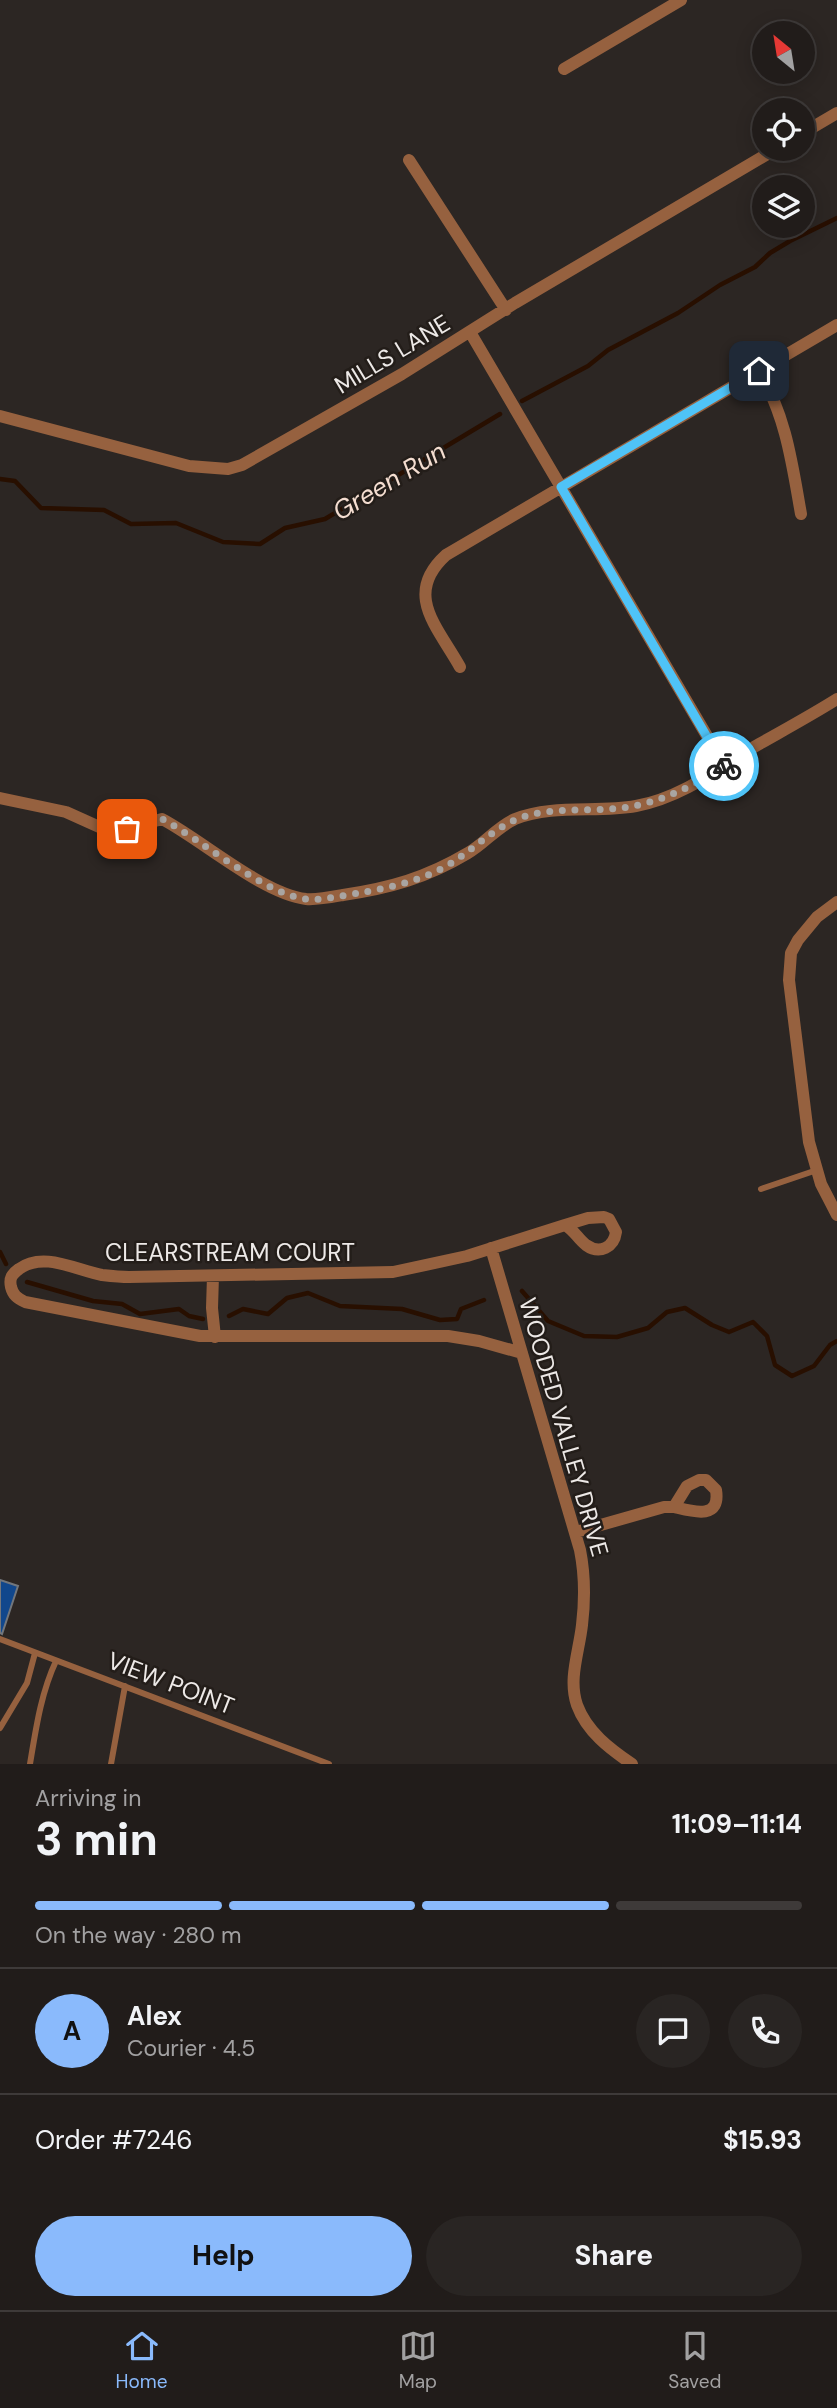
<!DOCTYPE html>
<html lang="en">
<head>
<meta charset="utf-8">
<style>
  :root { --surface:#211c1a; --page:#292523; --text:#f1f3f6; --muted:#a2a1a2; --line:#3e3a39; --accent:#8abafc }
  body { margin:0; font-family:"DM Sans",sans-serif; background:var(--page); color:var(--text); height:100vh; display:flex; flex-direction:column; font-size:26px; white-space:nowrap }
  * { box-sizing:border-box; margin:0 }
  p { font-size:23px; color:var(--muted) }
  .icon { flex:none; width:38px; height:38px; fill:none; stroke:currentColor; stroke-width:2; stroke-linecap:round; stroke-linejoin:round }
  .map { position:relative; height:1764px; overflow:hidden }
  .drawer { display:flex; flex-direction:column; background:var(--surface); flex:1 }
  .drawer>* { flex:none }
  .needle { width:46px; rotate:330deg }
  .fabs { position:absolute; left:752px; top:21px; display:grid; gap:14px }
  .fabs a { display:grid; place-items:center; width:63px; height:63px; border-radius:50%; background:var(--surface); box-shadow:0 4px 18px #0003,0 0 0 2px var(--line); font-size:35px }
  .pin { position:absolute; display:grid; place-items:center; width:60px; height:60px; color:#fff; margin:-30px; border-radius:14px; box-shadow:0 4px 10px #0006 }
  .courier { position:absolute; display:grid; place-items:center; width:70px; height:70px; margin:-35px; border:5px solid #4fc3f7; border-radius:50%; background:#fff; color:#222; box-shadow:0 2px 9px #0007 }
  .headline em { font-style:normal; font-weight:700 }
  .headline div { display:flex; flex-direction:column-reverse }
  .headline { display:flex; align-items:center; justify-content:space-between; height:119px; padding:0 35px }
  h1 { font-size:46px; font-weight:700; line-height:52px }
  .bar { display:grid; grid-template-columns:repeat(4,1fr); gap:10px 7px; align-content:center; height:84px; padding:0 35px }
  .bar i { height:9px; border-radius:5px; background:var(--line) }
  .bar .selected { background:var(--accent) }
  .bar p { grid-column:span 4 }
  .line { display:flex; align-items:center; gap:18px; padding:0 35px; border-top:2px solid var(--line) }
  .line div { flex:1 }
  .round { display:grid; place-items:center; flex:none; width:74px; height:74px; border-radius:37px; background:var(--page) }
  .primary-button { display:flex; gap:14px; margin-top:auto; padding:14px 35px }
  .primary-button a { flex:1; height:80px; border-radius:42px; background:var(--accent); color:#111; font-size:28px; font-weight:700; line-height:80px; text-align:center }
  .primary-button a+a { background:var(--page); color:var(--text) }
  .tab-bar { display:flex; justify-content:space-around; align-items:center; height:98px; border-top:2px solid var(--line); background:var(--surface); font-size:19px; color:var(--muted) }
  .tab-bar a { display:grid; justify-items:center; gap:4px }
  .tab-bar .selected { color:var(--accent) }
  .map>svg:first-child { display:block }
</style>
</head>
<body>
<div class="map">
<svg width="837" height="1764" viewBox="0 0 837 1764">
  <rect width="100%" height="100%" fill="#2c2623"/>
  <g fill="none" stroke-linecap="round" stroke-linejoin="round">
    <!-- stream -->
    <path stroke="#280f00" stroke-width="4.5" d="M522,401L588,366L608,350L678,313L720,285L755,267L770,253L790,241L837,218
      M0,479L15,481L41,508L104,510L131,524L176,523L223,542L260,544L285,528L325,519L500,414
      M0,1252L6,1264
      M27,1282L93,1301L122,1304L140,1314L179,1309L189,1316L203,1319
      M522,1291L548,1321L584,1336L617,1337L648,1328L667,1312L685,1308L712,1325L729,1332L753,1322L767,1336L775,1365L792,1376L814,1366L830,1345L837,1341
      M229,1316L243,1309L268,1314L287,1298L308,1293L340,1306L402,1309L440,1320L457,1319L461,1309L484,1300"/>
  </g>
  <!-- building -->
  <path fill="#11478c" stroke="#72767c" stroke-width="2" d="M0,1580L18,1586L2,1634L0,1633Z"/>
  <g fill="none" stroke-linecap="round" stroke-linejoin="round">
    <!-- lane -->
    <path stroke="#96613f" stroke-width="6" d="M761,1189L817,1170
      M0,1639L329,1764
      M0,1728L27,1683L35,1653
      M30,1764C36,1728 41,1693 56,1661
      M111,1764L125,1686"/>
    <!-- street -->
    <path stroke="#96613f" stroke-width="12" d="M564,69L681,0
      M803,133L837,113
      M409,160L506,310
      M470,332L724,765
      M759,371C786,416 792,463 801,514
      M0,416L189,466L228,469L242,465L402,374L515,303L776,149
      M460,667C437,626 403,594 446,555L837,325
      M0,798L66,812L106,830L126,829L162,819C202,840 263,894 306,899C317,900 332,897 343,895C390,888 426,878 468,853C484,844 497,827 515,819C553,804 597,813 636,806C680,798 717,770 754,747C782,731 810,716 837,699
      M837,902L817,917L798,940L791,953L789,980L809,1142L821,1184L837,1215
      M604,1217L609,1219L616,1232C614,1247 600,1255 586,1245C578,1239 574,1230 565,1225L588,1218Z
      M491,1248L580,1550C585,1575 585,1600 582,1625C579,1652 568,1679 577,1705C587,1732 610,1749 632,1764
      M213,1276L212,1308L215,1337
      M522,1353L479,1341L448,1336H200L25,1302C17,1298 13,1295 11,1287C9,1278 12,1274 19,1269C43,1251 76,1270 102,1275C111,1276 120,1277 129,1277L393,1272L467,1256L565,1225
      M699,1480H706L716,1490C721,1521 691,1511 674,1507L687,1486Z
      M576,1532L664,1507H674"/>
  </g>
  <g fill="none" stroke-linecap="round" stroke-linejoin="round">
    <!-- done -->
    <path stroke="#a9a5a2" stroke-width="7" stroke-dasharray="0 12.6" d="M127,829L162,819C202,840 264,894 306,899C323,901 343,895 359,893C387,888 416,882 441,869C470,854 496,824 526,816C554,808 583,811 611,809C653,806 689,789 724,766"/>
    <!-- route -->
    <path stroke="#4fc3f7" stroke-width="9" d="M724,766L561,487L759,371"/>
  </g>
  <g text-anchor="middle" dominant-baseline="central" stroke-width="5" stroke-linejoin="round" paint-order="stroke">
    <!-- street labels -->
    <g font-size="24" fill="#ede9e7" stroke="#231d19">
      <text transform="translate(392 354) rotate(-31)">MILLS LANE</text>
      <text x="230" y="1252">CLEARSTREAM COURT</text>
      <text transform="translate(564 1427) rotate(74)">WOODED VALLEY DRIVE</text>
      <text transform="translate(171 1683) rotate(21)">VIEW POINT</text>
    </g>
    <!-- water labels -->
    <g font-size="26" font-style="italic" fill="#f4ddd0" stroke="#231d19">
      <text transform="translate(389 481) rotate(-31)">Green Run</text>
    </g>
  </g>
</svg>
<div class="fabs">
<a><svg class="needle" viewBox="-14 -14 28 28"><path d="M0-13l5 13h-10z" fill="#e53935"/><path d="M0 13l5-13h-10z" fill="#a2a1a2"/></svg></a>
<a><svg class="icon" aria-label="locate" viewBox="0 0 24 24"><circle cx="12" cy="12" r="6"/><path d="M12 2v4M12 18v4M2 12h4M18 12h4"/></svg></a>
<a><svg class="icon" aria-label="layers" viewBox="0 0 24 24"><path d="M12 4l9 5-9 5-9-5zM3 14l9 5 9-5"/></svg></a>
</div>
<div class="pin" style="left:127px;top:829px;background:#ea580c"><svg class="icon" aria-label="bag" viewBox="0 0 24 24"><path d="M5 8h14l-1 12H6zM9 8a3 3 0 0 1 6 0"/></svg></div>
<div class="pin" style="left:759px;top:371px;background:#1f2937"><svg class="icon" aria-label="home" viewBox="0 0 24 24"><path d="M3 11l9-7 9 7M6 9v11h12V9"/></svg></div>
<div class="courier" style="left:724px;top:766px"><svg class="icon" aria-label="bike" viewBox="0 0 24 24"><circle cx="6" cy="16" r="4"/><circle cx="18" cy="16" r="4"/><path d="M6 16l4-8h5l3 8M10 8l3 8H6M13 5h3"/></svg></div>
</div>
<section class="drawer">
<div class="headline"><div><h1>3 min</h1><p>Arriving in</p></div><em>11:09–11:14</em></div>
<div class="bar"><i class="selected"></i><i class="selected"></i><i class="selected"></i><i></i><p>On the way · 280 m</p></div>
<div class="line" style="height:126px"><b class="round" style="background:var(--accent);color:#111">A</b><div><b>Alex</b><p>Courier · 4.5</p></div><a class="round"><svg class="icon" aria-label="chat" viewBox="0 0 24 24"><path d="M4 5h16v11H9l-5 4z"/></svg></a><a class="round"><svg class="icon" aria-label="phone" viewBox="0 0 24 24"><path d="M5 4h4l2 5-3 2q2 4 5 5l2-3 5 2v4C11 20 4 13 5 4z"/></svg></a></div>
<div class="line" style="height:91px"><div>Order #7246</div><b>$15.93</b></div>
<div class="primary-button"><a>Help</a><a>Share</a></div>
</section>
<nav class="tab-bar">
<a class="selected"><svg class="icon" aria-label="home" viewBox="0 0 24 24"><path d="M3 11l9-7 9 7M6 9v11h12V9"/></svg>Home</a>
<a><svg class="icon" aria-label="map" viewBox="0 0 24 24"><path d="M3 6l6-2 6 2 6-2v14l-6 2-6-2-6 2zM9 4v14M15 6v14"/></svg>Map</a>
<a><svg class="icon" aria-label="saved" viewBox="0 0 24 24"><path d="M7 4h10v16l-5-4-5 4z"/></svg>Saved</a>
</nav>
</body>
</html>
